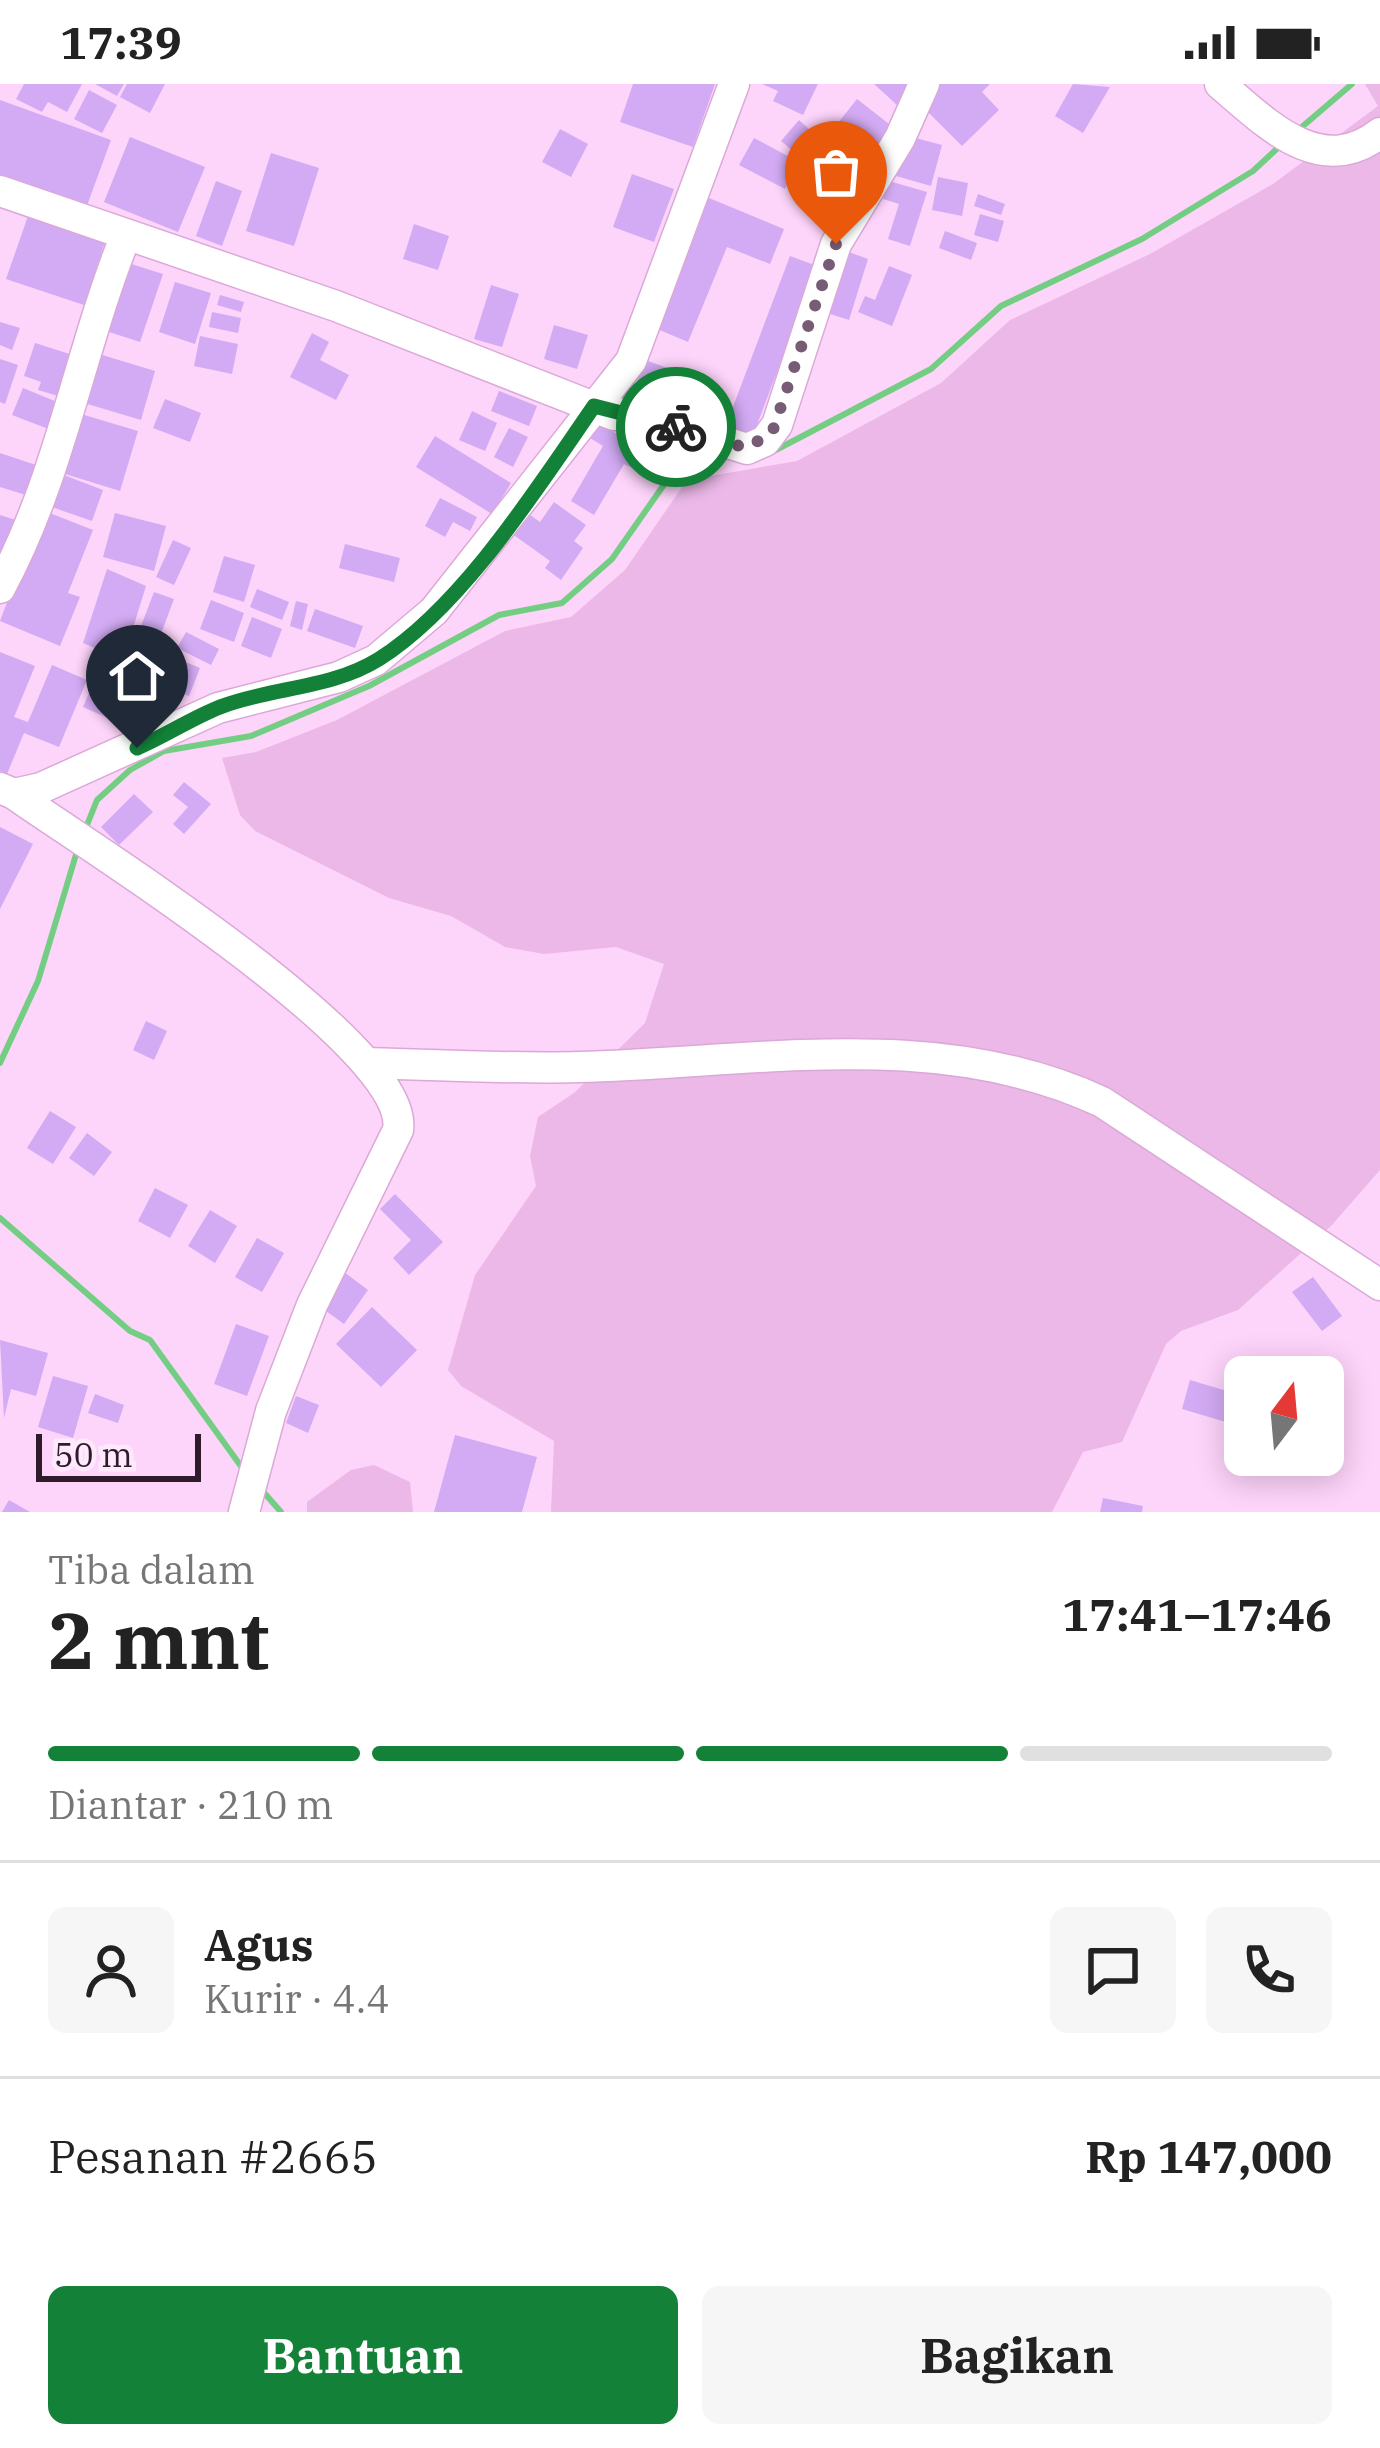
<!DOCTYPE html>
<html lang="id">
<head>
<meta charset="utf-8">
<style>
  :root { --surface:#fff; --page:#f6f6f6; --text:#222; --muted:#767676; --line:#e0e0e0; --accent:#138238 }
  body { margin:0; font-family:"IBM Plex Serif",serif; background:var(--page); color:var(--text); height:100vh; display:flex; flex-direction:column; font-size:45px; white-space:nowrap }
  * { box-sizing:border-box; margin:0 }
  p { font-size:39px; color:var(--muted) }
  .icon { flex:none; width:66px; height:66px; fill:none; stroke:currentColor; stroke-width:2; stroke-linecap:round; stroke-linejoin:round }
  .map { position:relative; height:1428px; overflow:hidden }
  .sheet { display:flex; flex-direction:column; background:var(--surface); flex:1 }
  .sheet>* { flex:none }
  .needle { width:78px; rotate:16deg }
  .tools { position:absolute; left:1224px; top:1272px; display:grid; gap:24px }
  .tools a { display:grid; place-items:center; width:120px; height:120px; border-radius:18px; background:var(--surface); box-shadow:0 6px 30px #0003; font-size:60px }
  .scale { position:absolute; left:36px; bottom:30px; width:165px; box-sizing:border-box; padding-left:12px; border:6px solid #2d1b2c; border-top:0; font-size:33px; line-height:42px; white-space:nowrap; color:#2d1b2c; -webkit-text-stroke:9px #fee9fc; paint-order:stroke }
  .pin { position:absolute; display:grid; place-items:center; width:102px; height:102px; color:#fff; margin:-123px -51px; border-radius:50% 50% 50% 0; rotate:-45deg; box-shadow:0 0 12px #0007 }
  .pin .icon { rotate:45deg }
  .courier { position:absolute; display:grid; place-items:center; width:120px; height:120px; margin:-60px; border:9px solid #138238; border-radius:50%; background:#fff; color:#222; box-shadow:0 3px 15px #0007 }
  .headline em { font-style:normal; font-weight:700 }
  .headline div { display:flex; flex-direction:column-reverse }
  .headline { display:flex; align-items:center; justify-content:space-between; height:204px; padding:0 48px }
  h1 { font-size:78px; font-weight:700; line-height:90px }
  .bar { display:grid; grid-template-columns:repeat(4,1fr); gap:18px 12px; align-content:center; height:144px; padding:0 48px }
  .bar i { height:15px; border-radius:9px; background:var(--line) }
  .bar .on { background:var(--accent) }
  .bar p { grid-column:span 4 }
  .line { display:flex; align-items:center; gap:30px; padding:0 48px; border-top:3px solid var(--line) }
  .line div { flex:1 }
  .round { display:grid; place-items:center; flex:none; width:126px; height:126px; border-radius:18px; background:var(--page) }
  .cta { display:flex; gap:24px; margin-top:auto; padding:24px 48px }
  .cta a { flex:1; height:138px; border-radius:18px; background:var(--accent); color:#fff; font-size:48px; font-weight:700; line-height:138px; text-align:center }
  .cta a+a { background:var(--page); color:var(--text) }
  .status { display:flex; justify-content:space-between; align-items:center; height:84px; padding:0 60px; background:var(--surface); direction:ltr }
  .status svg { height:33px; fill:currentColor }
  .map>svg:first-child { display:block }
</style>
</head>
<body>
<div class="status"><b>17:39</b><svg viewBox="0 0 49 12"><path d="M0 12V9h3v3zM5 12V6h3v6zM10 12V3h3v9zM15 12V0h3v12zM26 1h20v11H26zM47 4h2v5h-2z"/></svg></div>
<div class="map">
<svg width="1380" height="1428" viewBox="0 0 1380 1428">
  <rect width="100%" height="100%" fill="#fdd4fa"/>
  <!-- green -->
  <path fill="#ecb8e8" d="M1365,0H1380V1086L1331,1142L1238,1226L1181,1247L1166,1260L1122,1358L1083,1368L1052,1428H551L554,1357L461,1302L448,1286L475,1191L536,1102L530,1072L538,1033L574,1009L645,939L664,880L616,863L544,870L505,863L451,832L389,814L255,747L240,731L222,674L256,668L337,636L505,547L571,533L625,486L687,396L797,377L941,299L1010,236L1150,170L1273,100L1378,22Z
    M374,1381L410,1398L413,1428H307V1418L351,1386Z"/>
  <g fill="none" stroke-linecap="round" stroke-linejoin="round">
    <!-- stream -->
    <path stroke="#73ce84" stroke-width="6" d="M1296,48L1352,0
      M772,368L931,285L1001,222L1142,155L1253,87L1281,61
      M85,746L97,716L130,686L164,667L251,652L369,602L499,531L562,519L612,475L677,382L729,372
      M0,979L38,897L78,764
      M0,1134L130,1247L150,1256L243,1385
      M260,1404L281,1428"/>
  </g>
  <!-- building -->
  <path fill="#d3abf4" d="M24,0H82L67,28L48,18L42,28L16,15Z
    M95,0H124L117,12Z
    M127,0H165L150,29L120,13Z
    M633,0H715L693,63L620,38Z
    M762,0H818L803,31L773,17L778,7Z
    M874,0H915L897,21Z
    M940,0H990L982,8L999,26L962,62L920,20Z
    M1073,0L1110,3L1083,49L1055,32Z
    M89,6L117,21L102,49L74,35Z
    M857,15L898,47L876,76L834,44Z
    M0,16L111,56L85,127L0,97Z
    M799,36L811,47L793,67L781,57Z
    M560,45L588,60L571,93L542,78Z
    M908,52L942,61L931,102L896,92Z
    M130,53L205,83L178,148L104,118Z
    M754,54L799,78L785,105L739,81Z
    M271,69L319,84L294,162L246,147Z
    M815,75L862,95L851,121L823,109L827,99L809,91Z
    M632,90L674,105L654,158L613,143Z
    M938,93L968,99L962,132L932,126Z
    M216,97L242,107L222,162L196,152Z
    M889,97L927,108L910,162L888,155L899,120L883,115Z
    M978,110L1005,120L1001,131L974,122Z
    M709,114L784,145L770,180L727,163L688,258L655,244Z
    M980,130L1004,137L998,158L974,151Z
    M28,132L105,158L84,221L6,195Z
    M414,140L449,152L438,186L403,175Z
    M945,147L977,159L971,176L939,164Z
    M846,167L868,175L849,236L827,229Z
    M790,172L817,182L752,354L725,344Z
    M125,178L163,190L140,258L103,246Z
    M889,182L912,191L892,242L858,228L865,212L875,216Z
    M175,198L211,209L195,260L159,248Z
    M491,201L519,210L502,263L474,255Z
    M220,211L244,218L241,228L217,221Z
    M212,228L241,234L238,249L209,243Z
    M0,238L20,244L12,266L0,261Z
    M554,241L588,251L577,285L544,275Z
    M312,249L329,258L320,276L349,291L336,316L290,293Z
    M200,252L238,260L232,290L194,282Z
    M35,259L79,273L65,314L38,306L41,298L24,292Z
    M99,270L155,287L141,336L84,319Z
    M0,275L18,281L5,320L0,318Z
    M645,276L707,298L693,339L630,317Z
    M23,304L62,320L51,346L12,331Z
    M499,307L537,322L529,342L491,327Z
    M165,315L201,329L190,358L153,344Z
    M472,327L497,339L485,367L459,356Z
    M81,330L138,347L120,407L62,389Z
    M598,339L643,365L632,384L624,380L594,431L571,417L603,362L590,354Z
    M509,344L528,353L513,383L494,373Z
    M435,352L511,399L492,430L416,383Z
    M0,369L39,382L29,412L0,403Z
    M61,390L103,406L92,437L49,422Z
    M440,414L477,433L470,447L453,438L445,453L425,442Z
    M554,418L586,441L574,457L583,464L561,496L545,484L550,477L511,449L526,428L540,438Z
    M42,426L93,446L68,509L80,513L60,562L0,537Z
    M115,429L166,442L154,487L103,473Z
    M0,431L19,437L0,482Z
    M173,456L191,464L174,501L156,493Z
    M345,460L400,474L394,498L339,484Z
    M224,472L255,481L244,518L213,508Z
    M107,485L146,502L123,576L83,559Z
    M257,505L289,518L282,536L250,523Z
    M154,508L174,515L152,574L132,566Z
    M211,516L244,529L234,558L200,545Z
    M296,517L308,520L302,546L290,542Z
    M315,525L363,542L355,564L307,547Z
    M252,533L282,545L271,574L241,562Z
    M186,548L219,565L211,581L177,564Z
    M0,568L35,582L14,633L28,638L52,581L87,596L59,663L24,649L7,690L0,687Z
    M161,568L200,584L189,612L177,608L171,623L157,617L163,603L149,597Z
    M92,602L127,618L117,638L83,623Z
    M184,698L211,720L184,750L173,740L188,723L173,711Z
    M134,710L153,728L119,761L101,743Z
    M0,743L33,760L0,825Z
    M146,937L167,947L154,976L133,966Z
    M50,1027L76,1043L53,1080L27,1064Z
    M87,1049L112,1068L94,1092L69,1074Z
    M155,1104L188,1121L170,1154L138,1137Z
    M395,1110L443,1158L409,1191L393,1174L411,1156L380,1125Z
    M210,1126L237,1142L215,1179L188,1162Z
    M257,1154L284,1169L262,1208L235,1193Z
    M344,1188L368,1206L344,1240L319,1222Z
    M1313,1193L1342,1232L1322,1247L1292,1208Z
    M372,1223L417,1266L381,1303L336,1260Z
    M236,1240L269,1252L247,1312L214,1300Z
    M0,1256L48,1269L36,1312L11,1305L4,1334Z
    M53,1292L88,1302L73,1354L38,1343Z
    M1190,1296L1237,1310L1229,1339L1182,1325Z
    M95,1310L124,1321L118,1339L88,1329Z
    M296,1312L319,1321L308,1349L286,1339Z
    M455,1351L537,1373L522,1428H434Z
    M1103,1414L1143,1422L1142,1428H1100Z
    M9,1416L30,1428H2Z"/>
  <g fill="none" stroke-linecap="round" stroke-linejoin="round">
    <defs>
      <path id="minor" d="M1220,0C1266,39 1320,96 1380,49
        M0,107L336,222L614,331L631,328L747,365L765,357L777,341L836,160L900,54L924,0
        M0,504C60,393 79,268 126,151
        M0,704L14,710L41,704L218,624L339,593L376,576L434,527L631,277L734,0
        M14,710C83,759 412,963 398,1046L312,1221L271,1327L244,1428
        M369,979C439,981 509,985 579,983C753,979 938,941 1102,1018L1380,1201"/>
    </defs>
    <!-- minor casing -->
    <use href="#minor" stroke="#dba9d8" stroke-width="33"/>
    <!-- minor -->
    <use href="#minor" stroke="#fff" stroke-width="30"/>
  </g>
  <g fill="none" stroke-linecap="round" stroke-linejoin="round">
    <!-- done -->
    <path stroke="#765c74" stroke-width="12" stroke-dasharray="0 21.6" d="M676,343L746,364L772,349L836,160"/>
    <!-- route -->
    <path stroke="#138238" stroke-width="15" d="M137,664C165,652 192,634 220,623C272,603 331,605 379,575C462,523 538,403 594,322L676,343"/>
  </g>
</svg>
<div class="tools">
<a><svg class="needle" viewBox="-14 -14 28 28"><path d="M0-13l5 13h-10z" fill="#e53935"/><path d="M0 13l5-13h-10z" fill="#767676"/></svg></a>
</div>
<div class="scale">50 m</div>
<div class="pin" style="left:836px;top:160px;background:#ea580c"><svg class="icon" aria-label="bag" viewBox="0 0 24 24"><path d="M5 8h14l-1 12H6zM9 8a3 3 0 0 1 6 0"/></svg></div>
<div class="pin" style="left:137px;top:664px;background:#1f2937"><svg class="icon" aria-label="home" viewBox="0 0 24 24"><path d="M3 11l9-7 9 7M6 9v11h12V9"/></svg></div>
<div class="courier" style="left:676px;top:343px"><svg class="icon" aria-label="bike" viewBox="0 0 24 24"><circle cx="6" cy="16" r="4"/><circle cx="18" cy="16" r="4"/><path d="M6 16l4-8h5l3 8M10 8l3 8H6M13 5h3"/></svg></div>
</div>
<section class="sheet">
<div class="headline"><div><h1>2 mnt</h1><p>Tiba dalam</p></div><em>17:41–17:46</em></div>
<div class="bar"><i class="on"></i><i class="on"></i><i class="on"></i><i></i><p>Diantar · 210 m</p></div>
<div class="line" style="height:216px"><a class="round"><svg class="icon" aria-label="person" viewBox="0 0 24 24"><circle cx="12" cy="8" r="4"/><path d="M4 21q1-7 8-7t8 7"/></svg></a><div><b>Agus</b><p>Kurir · 4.4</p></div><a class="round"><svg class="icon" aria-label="chat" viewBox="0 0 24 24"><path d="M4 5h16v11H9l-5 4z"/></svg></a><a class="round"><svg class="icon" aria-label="phone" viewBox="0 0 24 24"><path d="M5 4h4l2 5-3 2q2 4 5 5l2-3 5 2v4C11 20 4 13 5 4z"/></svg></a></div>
<div class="line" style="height:156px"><div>Pesanan #2665</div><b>Rp 147,000</b></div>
<div class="cta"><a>Bantuan</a><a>Bagikan</a></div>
</section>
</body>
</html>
